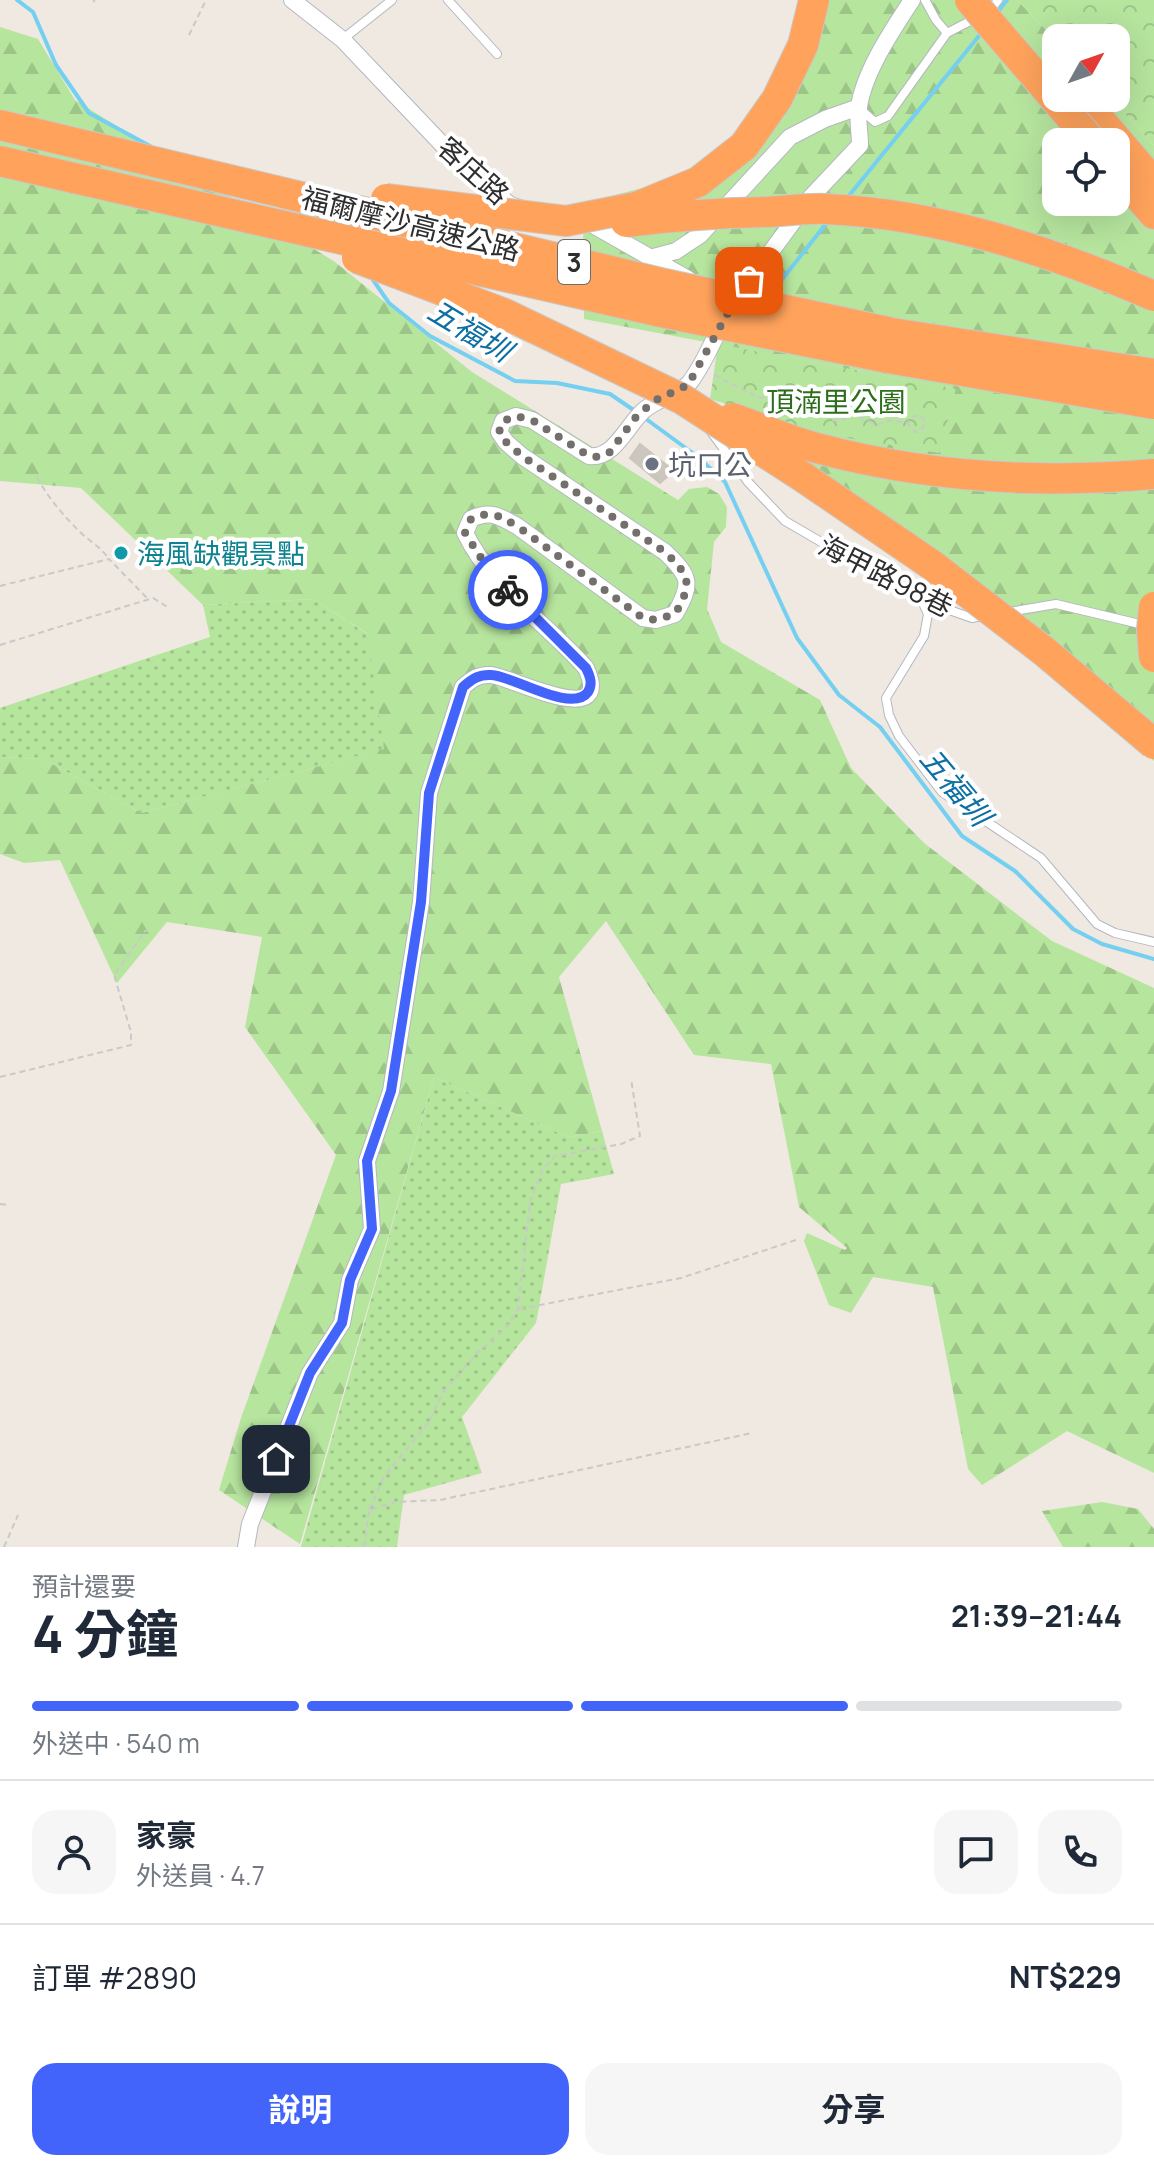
<!DOCTYPE html>
<html lang="zh-TW">
<head>
<meta charset="utf-8">
<style>
  :root { --surface:#fff; --page:#f6f6f7; --text:#1f2937; --muted:#747a83; --line:#e0e1e3; --accent:#4264fb }
  body { margin:0; font-family:Manrope,"Noto Sans TC",sans-serif; background:var(--page); color:var(--text); height:100vh; display:flex; flex-direction:column; font-size:30px; white-space:nowrap }
  * { box-sizing:border-box; margin:0 }
  p { font-size:26px; color:var(--muted) }
  .icon { flex:none; width:44px; height:44px; fill:none; stroke:currentColor; stroke-width:2; stroke-linecap:round; stroke-linejoin:round }
  .map { position:relative; height:1547px; overflow:hidden }
  .side { display:flex; flex-direction:column; background:var(--surface); flex:1 }
  .side>* { flex:none }
  .needle { width:52px; rotate:50deg }
  .tools { position:absolute; left:1042px; top:24px; display:grid; gap:16px }
  .tools a { display:grid; place-items:center; width:88px; height:88px; border-radius:16px; background:var(--surface); box-shadow:0 8px 32px #0002; font-size:40px }
  .pin { position:absolute; display:grid; place-items:center; width:68px; height:68px; color:#fff; margin:-34px; border-radius:16px; box-shadow:0 4px 12px #0006 }
  .courier { position:absolute; display:grid; place-items:center; width:80px; height:80px; margin:-40px; border:6px solid #4264fb; border-radius:50%; background:#fff; color:#222; box-shadow:0 2px 10px #0007 }
  .overview em { font-style:normal; font-weight:700 }
  .overview div { display:flex; flex-direction:column-reverse }
  .overview { display:flex; align-items:center; justify-content:space-between; height:136px; padding:0 32px }
  h1 { font-size:52px; font-weight:700; line-height:60px }
  .bar { display:grid; grid-template-columns:repeat(4,1fr); gap:12px 8px; align-content:center; height:96px; padding:0 32px }
  .bar i { height:10px; border-radius:6px; background:var(--line) }
  .bar .active { background:var(--accent) }
  .bar p { grid-column:span 4 }
  .line { display:flex; align-items:center; gap:20px; padding:0 32px; border-top:2px solid var(--line) }
  .line div { flex:1 }
  .round { display:grid; place-items:center; flex:none; width:84px; height:84px; border-radius:24px; background:var(--page) }
  .primary-button { display:flex; gap:16px; margin-top:auto; padding:16px 32px }
  .primary-button a { flex:1; height:92px; border-radius:24px; background:var(--accent); color:#fff; font-size:32px; font-weight:700; line-height:92px; text-align:center }
  .primary-button a+a { background:var(--page); color:var(--text) }
  .map>svg:first-child { display:block }
</style>
</head>
<body>
<div class="map">
<svg width="1154" height="1547" viewBox="0 0 1154 1547">
  <defs>
    <pattern id="grass-dots" width="8" height="8" patternUnits="userSpaceOnUse" patternTransform="scale(2)"><rect width="8" height="8" fill="#b6e59e"/><path d="M2 2h.1M6 6h.1" fill="none" stroke="#9dc588" stroke-width="1.8" stroke-linecap="round"/></pattern>
    <pattern id="forest-firs" width="22" height="20" patternUnits="userSpaceOnUse" patternTransform="scale(2)"><rect width="22" height="20" fill="#b6e59e"/><path d="M5 1l3.5 6h-7zM16 11l3.5 6h-7z" fill="#9dc588"/></pattern>
    <pattern id="park-crowns" width="20" height="18" patternUnits="userSpaceOnUse" patternTransform="scale(2)"><rect width="20" height="18" fill="#b6e59e"/><path d="M2 6a3 3 0 1 1 6 0M12 15a3 3 0 1 1 6 0" fill="none" stroke="#9dc588"/></pattern>
  </defs>
  <rect width="100%" height="100%" fill="#efe9e1"/>
  <!-- grass -->
  <path fill="url(#grass-dots)" d="M312,599L368,634L385,749L142,813L43,759L0,757V708L210,637L203,605Z
    M434,1077L568,1137L602,1131L614,1174L561,1184L536,1323L462,1417L482,1473L404,1495L397,1547H301Z"/>
  <!-- forest -->
  <path fill="url(#forest-firs)" fill-rule="evenodd" d="M805,0H1017L1056,40V98H1110L1154,145V761L898,548L735,444L761,414L955,389L584,319L583,203L674,180L739,132L782,68ZM1056,142H1116V202H1056Z
    M0,27L38,39L75,100L335,262L472,372L678,500L689,489L707,487L719,494L727,507L726,527L714,542L707,609L721,642L820,700L851,768L924,843L1052,941L1154,988V1473L1067,1431L982,1485L968,1469L933,1287L873,1277L851,1313L829,1305L804,1241L807,1233L845,1250L847,1248L799,1207L771,1064L694,1055L606,921L559,977L602,1131L568,1137L434,1077L300,1544L219,1490L241,1418L336,1155L245,1027L262,937L167,922L117,983L60,860L24,863L0,854V757L43,759L142,813L384,749L367,633L312,599L203,605L81,488L0,481Z
    M1102,1502L1138,1509L1154,1529V1547H1063L1042,1511Z"/>
  <!-- park -->
  <path fill="url(#park-crowns)" d="M1017,0H1154V145L1110,98H1116V38L1056,40Z
    M718,344L956,389L939,453L819,433L710,399Z"/>
  <g fill="none" stroke-linecap="round" stroke-linejoin="round">
    <!-- stream -->
    <path stroke="#75cff0" stroke-width="4" d="M17,0L33,12L56,65L89,113L150,146
      M996,14L1007,0
      M847,198L983,31
      M301,212L319,219
      M371,277L389,303L430,336L515,381L557,383L610,394L635,411
      M776,287L829,220
      M642,416L698,457L725,482L797,638L839,695L880,727L962,836L1015,871L1073,929L1102,944L1154,959"/>
  </g>
  <!-- building -->
  <path fill="#cbc7bf" stroke="#cbc5ba" stroke-width="2" d="M640,444L674,471L660,483L630,458Z"/>
  <g fill="none" stroke-linecap="round" stroke-linejoin="round">
    <defs>
      <path id="service" d="M448,0L497,54
        M925,0L936,20L947,33
        M989,12L998,0
        M343,39L392,0
        M859,108L875,122L888,116L947,33L976,18
        M709,429L748,482L785,521L921,600L972,618L983,616
        M922,601L928,614L924,636L886,698L889,715L899,736L942,792L1041,858L1097,924L1115,933L1154,942
        M1009,612L1056,604L1148,626"/>
      <path id="minor" d="M292,0L343,40L456,159L510,205L520,208
        M582,223L593,225L688,279
        M650,258L676,251L700,235L790,137L825,119L859,107
        M735,301L811,197L860,145C860,133 857,119 859,107C864,72 893,29 912,0
        M246,1547L250,1524L310,1373L342,1323L350,1280L372,1229L367,1161L391,1091L421,902L429,793L463,687C472,679 479,674 491,675C509,676 615,732 586,668C546,623 492,588 465,533L471,519C491,509 500,517 517,526L643,618L656,620L675,614C693,583 690,576 665,552L522,456L506,442L499,432L503,421L516,416L532,420L589,456C614,459 626,427 643,411C656,399 683,392 690,382C704,364 713,341 723,321"/>
      <path id="motorway" d="M1081,98L1154,183
        M1117,171L1154,214"/>
    </defs>
    <!-- service casing -->
    <use href="#service" stroke="#b4b7c1" stroke-width="10"/>
    <!-- minor casing -->
    <use href="#minor" stroke="#b4b7c1" stroke-width="18"/>
    <!-- motorway casing -->
    <use href="#motorway" stroke="#c9c9c9" stroke-width="32"/>
    <!-- path -->
    <path stroke="#c9c9c9" stroke-width="2" stroke-dasharray="6 4" stroke-linecap="butt" d="M93,0L95,2
      M189,35L206,0
      M714,375L760,398H774L788,404L805,400L824,405
      M824 408a13 13 0 1 1 26 0a13 13 0 1 1-26 0Z
      M850,412L877,425L892,420L908,424L915,432L921,431L925,421L921,416C914,415 911,416 908,424
      M37,477C48,498 63,515 80,532C90,542 100,546 108,558
      M0,586L109,559L147,598
      M0,645L153,598L169,608
      M0,1077L131,1045V1032L114,975L146,930
      M0,1204L7,1205
      M519,1309L681,1278L796,1240
      M369,1510L384,1477L429,1422L443,1392L480,1350L507,1327L518,1309L530,1202L542,1170L555,1156L621,1144L640,1136L631,1079
      M4,1547L18,1515
      M364,1547L369,1510L395,1502L440,1500L752,1433"/>
    <!-- service -->
    <use href="#service" stroke="#fff" stroke-width="8"/>
    <!-- minor -->
    <use href="#minor" stroke="#fff" stroke-width="16"/>
    <!-- motorway -->
    <use href="#motorway" stroke="#ffa35c" stroke-width="30"/>
    <defs>
      <path id="motorway-bridge" d="M970,0L1092,142
        M0,125L661,283L892,333L1154,374
        M0,161L656,311L888,358L1154,404
        M386,199L566,221L637,207L698,182L744,146L777,99L803,45L814,0
        M626,222C673,216 719,213 766,212C786,211 806,208 826,209C940,214 1050,251 1154,296
        M357,258L505,314L682,399L803,477L932,565L1045,652L1154,744
        M732,418C759,427 786,440 813,447C923,477 1041,484 1154,474
        M1154,607L1152,629L1154,657"/>
    </defs>
    <!-- motorway-bridge casing -->
    <use href="#motorway-bridge" stroke="#c9c9c9" stroke-width="32" stroke-linecap="butt"/>
    <!-- motorway-bridge -->
    <use href="#motorway-bridge" stroke="#ffa35c" stroke-width="30"/>
  </g>
  <g fill="none" stroke-linecap="round" stroke-linejoin="round">
    <!-- done -->
    <path stroke="#726f6d" stroke-width="8" stroke-dasharray="0 14.4" d="M508,590L490,572L465,533L471,519C491,509 500,517 517,526L643,618L656,620L675,614C693,583 690,576 665,552L522,456L506,442L499,432L503,421L516,416L532,420L589,456L600,457L610,452L635,418L654,401L688,385L736,298L749,281"/>
    <!-- route -->
    <path stroke="#4264fb" stroke-width="10" d="M276,1459L310,1373L342,1323L350,1280L372,1229L367,1161L391,1091L421,902L429,793L463,687C472,679 479,674 492,675C513,676 572,714 588,692C593,684 590,676 586,668L508,590"/>
  </g>
  <!-- markers -->
  <circle fill="#6b7280" stroke="#fff" stroke-width="3" cx="652" cy="464" r="8"/>
  <circle fill="#0f9aa8" stroke="#fff" stroke-width="3" cx="121" cy="553" r="8"/>
  <g text-anchor="middle" dominant-baseline="central" stroke-width="8" stroke-linejoin="round" paint-order="stroke">
    <!-- shield labels -->
    <rect fill="#fff" stroke="#6d6d6d" stroke-width="2" x="558" y="240" width="32" height="44" rx="6"/>
    <g font-size="26" font-weight="bold" fill="#2e2e2e">
      <text x="574" y="262">3</text>
    </g>
    <!-- street labels -->
    <g font-size="28" fill="#2e2e2e" stroke="#fff">
      <text transform="translate(474 170) rotate(42)">客庄路</text>
      <text transform="translate(411 223) rotate(14)">福爾摩沙高速公路</text>
      <text transform="translate(886 575) rotate(27)">海甲路98巷</text>
    </g>
    <!-- park labels -->
    <g font-size="28" fill="#2c6e1b" stroke="#fff">
      <text x="836" y="401">頂湳里公園</text>
    </g>
    <!-- worship labels -->
    <g font-size="28" fill="#5b616d" stroke="#fff" text-anchor="start">
      <text x="668" y="464">坑口公</text>
    </g>
    <!-- culture labels -->
    <g font-size="28" fill="#0d838f" stroke="#fff" text-anchor="start">
      <text x="137" y="553">海風缺觀景點</text>
    </g>
    <!-- water labels -->
    <g font-size="30" font-style="italic" fill="#0d6fa3" stroke="#fff">
      <text transform="translate(470 330) rotate(31)">五福圳</text>
      <text transform="translate(956 786) rotate(50)">五福圳</text>
    </g>
  </g>
</svg>
<div class="tools">
<a><svg class="needle" viewBox="-14 -14 28 28"><path d="M0-13l5 13h-10z" fill="#e53935"/><path d="M0 13l5-13h-10z" fill="#747a83"/></svg></a>
<a><svg class="icon" aria-label="locate" viewBox="0 0 24 24"><circle cx="12" cy="12" r="6"/><path d="M12 2v4M12 18v4M2 12h4M18 12h4"/></svg></a>
</div>
<div class="pin" style="left:749px;top:281px;background:#ea580c"><svg class="icon" aria-label="bag" viewBox="0 0 24 24"><path d="M5 8h14l-1 12H6zM9 8a3 3 0 0 1 6 0"/></svg></div>
<div class="pin" style="left:276px;top:1459px;background:#1f2937"><svg class="icon" aria-label="home" viewBox="0 0 24 24"><path d="M3 11l9-7 9 7M6 9v11h12V9"/></svg></div>
<div class="courier" style="left:508px;top:590px"><svg class="icon" aria-label="bike" viewBox="0 0 24 24"><circle cx="6" cy="16" r="4"/><circle cx="18" cy="16" r="4"/><path d="M6 16l4-8h5l3 8M10 8l3 8H6M13 5h3"/></svg></div>
</div>
<section class="side">
<div class="overview"><div><h1>4 分鐘</h1><p>預計還要</p></div><em>21:39–21:44</em></div>
<div class="bar"><i class="active"></i><i class="active"></i><i class="active"></i><i></i><p>外送中 · 540 m</p></div>
<div class="line" style="height:144px"><a class="round"><svg class="icon" aria-label="person" viewBox="0 0 24 24"><circle cx="12" cy="8" r="4"/><path d="M4 21q1-7 8-7t8 7"/></svg></a><div><b>家豪</b><p>外送員 · 4.7</p></div><a class="round"><svg class="icon" aria-label="chat" viewBox="0 0 24 24"><path d="M4 5h16v11H9l-5 4z"/></svg></a><a class="round"><svg class="icon" aria-label="phone" viewBox="0 0 24 24"><path d="M5 4h4l2 5-3 2q2 4 5 5l2-3 5 2v4C11 20 4 13 5 4z"/></svg></a></div>
<div class="line" style="height:104px"><div>訂單 #2890</div><b>NT$229</b></div>
<div class="primary-button"><a>說明</a><a>分享</a></div>
</section>
</body>
</html>
